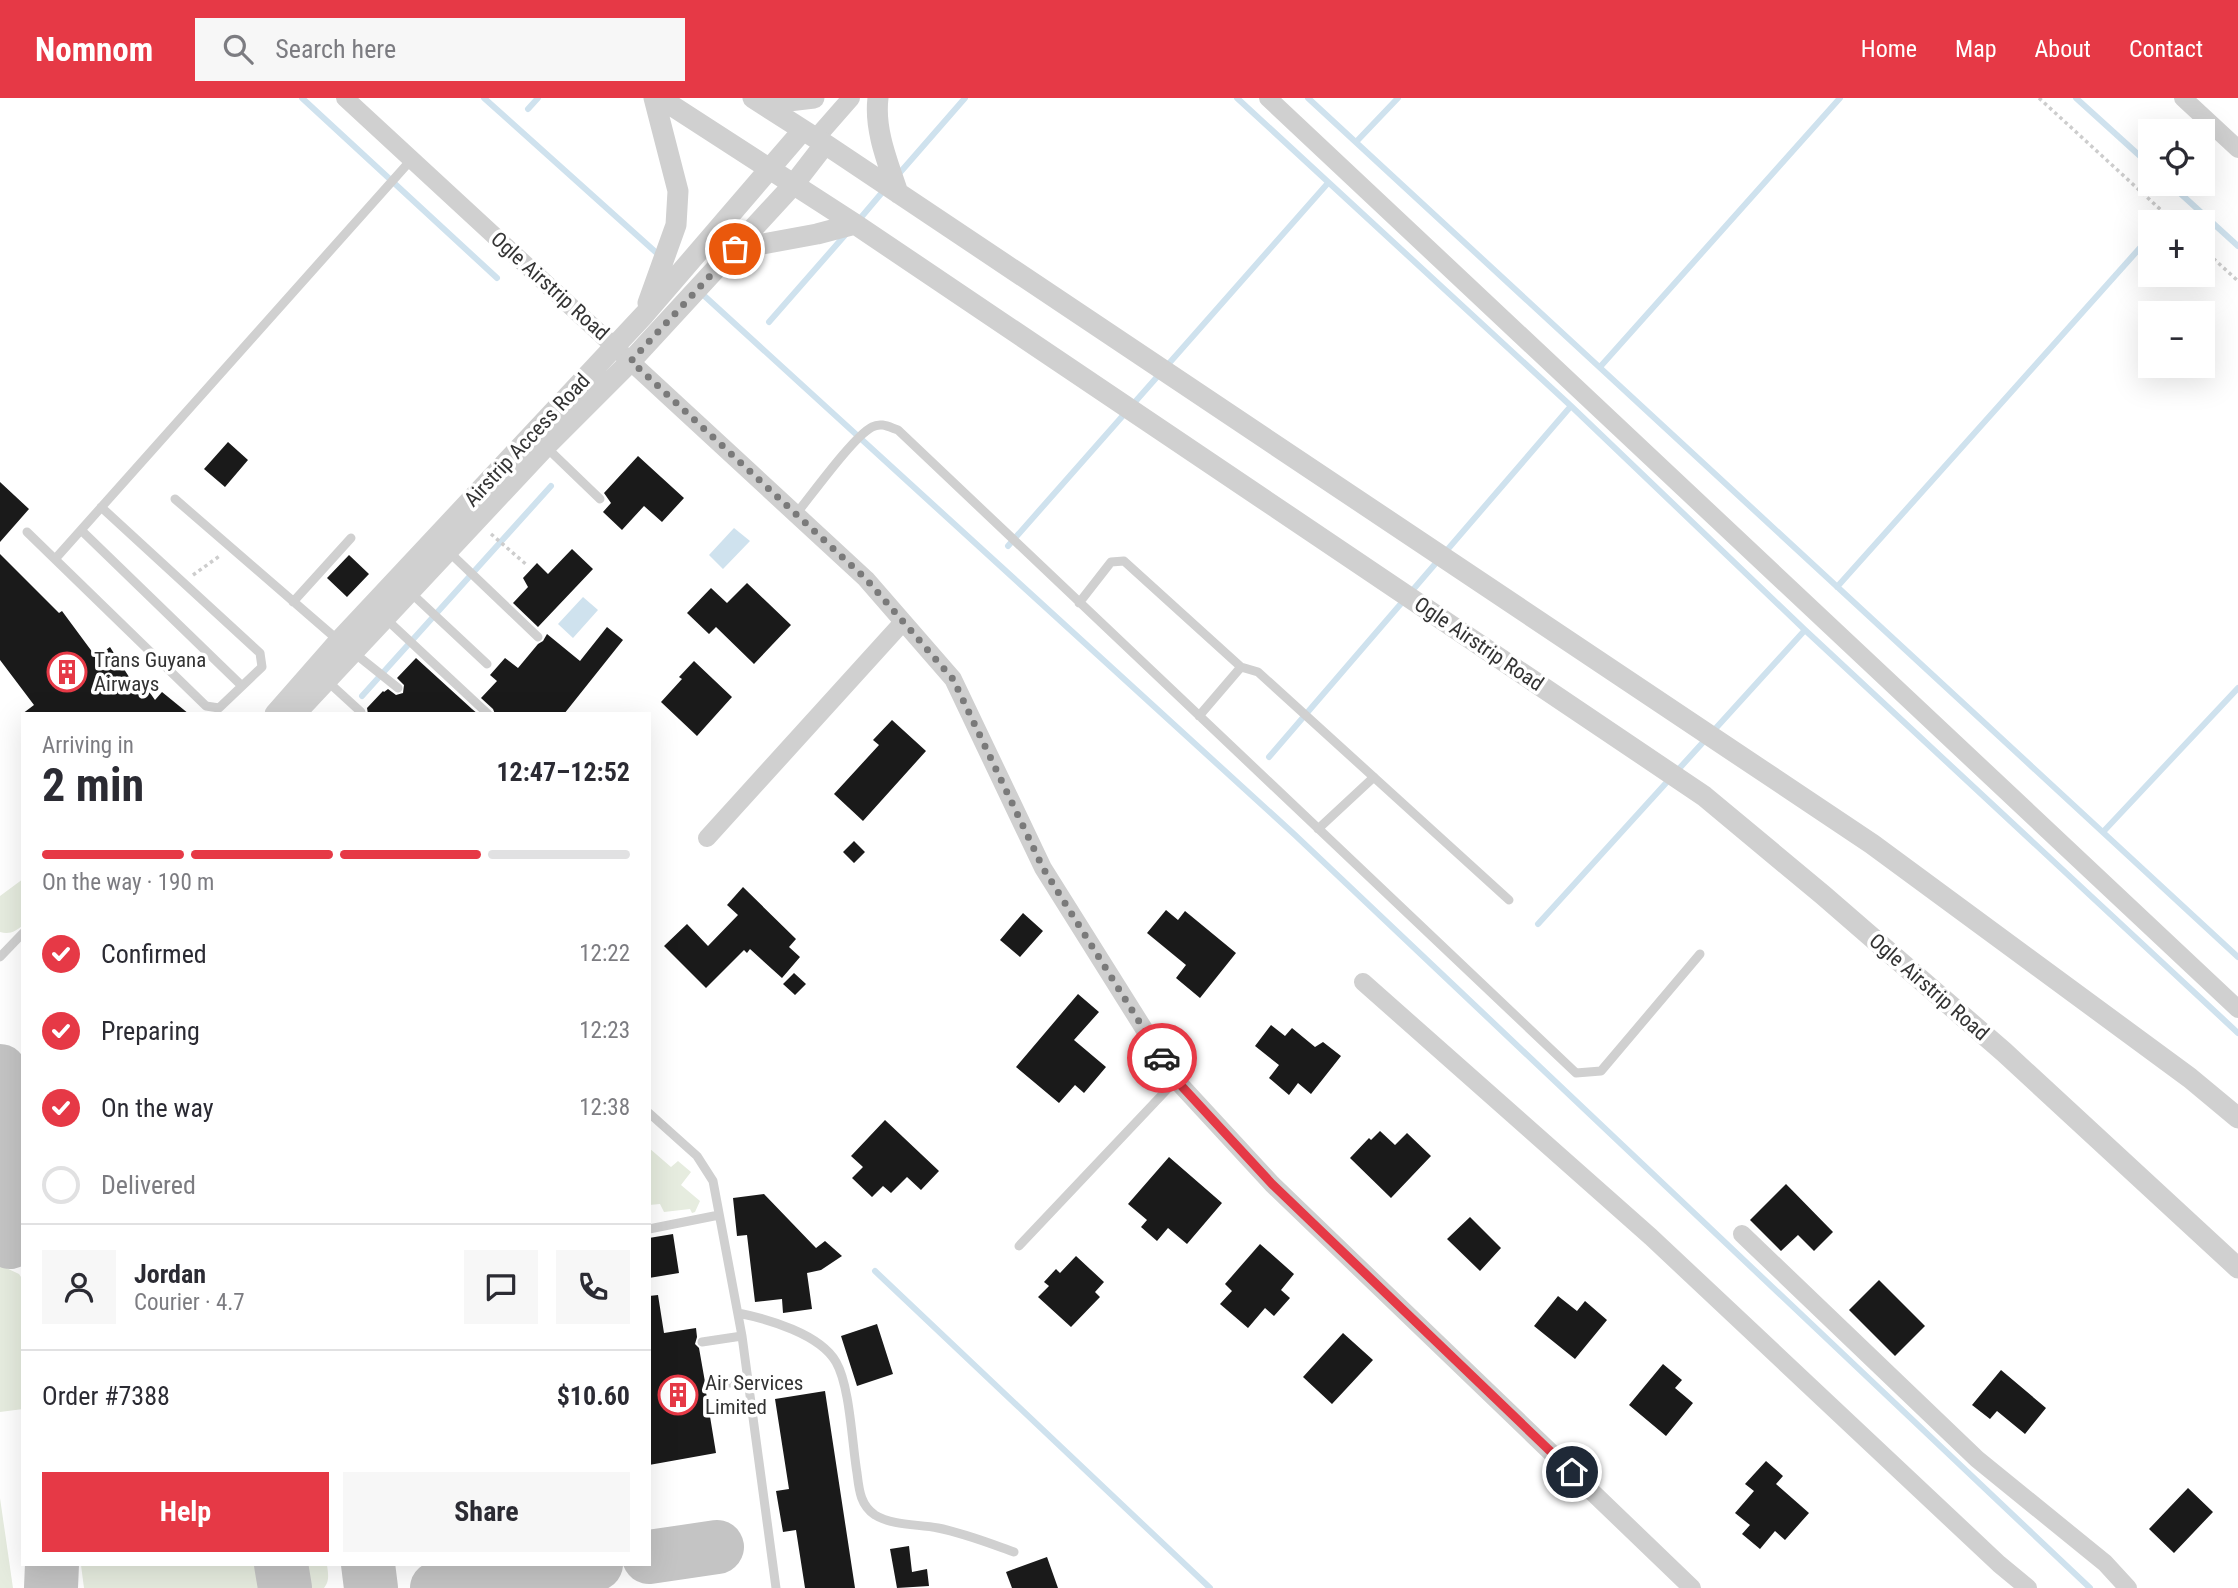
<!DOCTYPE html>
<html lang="en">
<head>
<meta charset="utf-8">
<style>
  :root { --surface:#fff; --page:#f7f7f7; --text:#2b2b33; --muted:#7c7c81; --line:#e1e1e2; --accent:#e63946 }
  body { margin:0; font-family:"Roboto Condensed",sans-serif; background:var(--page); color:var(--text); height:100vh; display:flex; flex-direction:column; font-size:26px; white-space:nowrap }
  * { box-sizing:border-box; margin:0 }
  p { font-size:23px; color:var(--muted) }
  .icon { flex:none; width:38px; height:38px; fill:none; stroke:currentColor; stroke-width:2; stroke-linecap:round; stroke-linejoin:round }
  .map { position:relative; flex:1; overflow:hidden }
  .panel { position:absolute; left:21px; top:614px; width:630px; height:854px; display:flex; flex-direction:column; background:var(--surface); border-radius:0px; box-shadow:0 7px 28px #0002 }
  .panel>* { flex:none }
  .fabs { position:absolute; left:2138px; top:21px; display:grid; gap:14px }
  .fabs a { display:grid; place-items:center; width:77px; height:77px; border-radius:0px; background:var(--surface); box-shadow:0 7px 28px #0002; font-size:35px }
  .pin { position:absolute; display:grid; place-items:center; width:60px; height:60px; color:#fff; margin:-30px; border:4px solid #fff; border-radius:50%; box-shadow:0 2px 7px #0007 }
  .courier { position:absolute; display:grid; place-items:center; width:70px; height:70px; margin:-35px; border:5px solid #e63946; border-radius:50%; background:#fff; color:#222; box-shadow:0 2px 9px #0007 }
  .head em { font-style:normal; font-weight:700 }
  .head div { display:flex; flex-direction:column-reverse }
  .head { display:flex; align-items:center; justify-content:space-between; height:119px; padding:0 21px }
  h1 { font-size:46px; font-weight:700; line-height:52px }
  .bar { display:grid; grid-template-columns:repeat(4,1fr); gap:10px 7px; align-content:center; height:84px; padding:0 21px }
  .bar i { height:9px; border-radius:5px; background:var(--line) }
  .bar .active { background:var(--accent) }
  .bar p { grid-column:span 4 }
  .line { display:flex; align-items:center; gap:18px; padding:0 21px; border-top:2px solid var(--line) }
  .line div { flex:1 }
  .round { display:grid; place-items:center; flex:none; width:74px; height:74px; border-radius:0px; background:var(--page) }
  ol { padding:0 21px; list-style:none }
  li { display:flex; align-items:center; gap:21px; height:77px }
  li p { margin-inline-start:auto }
  li .icon { padding:7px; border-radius:50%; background:var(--accent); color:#fff; stroke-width:4 }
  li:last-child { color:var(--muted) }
  li i { width:38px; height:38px; border:4px solid var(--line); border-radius:50% }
  .action { display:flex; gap:14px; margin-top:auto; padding:14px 21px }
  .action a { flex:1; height:80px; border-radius:0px; background:var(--accent); color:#fff; font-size:28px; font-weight:700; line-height:80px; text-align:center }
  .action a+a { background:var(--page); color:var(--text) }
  header { display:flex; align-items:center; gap:42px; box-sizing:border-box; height:98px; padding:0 35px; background:var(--accent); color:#fff }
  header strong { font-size:33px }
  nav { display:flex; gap:38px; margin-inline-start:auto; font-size:24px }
  .search { width:490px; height:63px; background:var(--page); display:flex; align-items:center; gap:18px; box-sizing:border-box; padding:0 24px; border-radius:0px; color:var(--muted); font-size:26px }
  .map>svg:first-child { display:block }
</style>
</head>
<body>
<header>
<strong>Nomnom</strong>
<div class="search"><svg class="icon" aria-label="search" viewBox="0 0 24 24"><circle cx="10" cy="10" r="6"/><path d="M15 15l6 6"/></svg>Search here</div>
<nav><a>Home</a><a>Map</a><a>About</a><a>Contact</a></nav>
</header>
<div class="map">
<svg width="2238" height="1490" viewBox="0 0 2238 1490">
  <rect width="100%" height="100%" fill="#fff"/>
  <!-- green -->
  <path fill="#e6ecdf" d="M23,781V827C16,833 10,837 0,834V798Z
    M649,1050L671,1069L678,1063L691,1074L681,1087L700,1103L695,1114L692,1115L690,1111L664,1114L660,1106L649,1107Z
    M0,1167L19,1176L23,1182V1311L0,1314Z
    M0,1400L13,1490H0Z
    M81,1467H268L272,1490H84Z
    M292,1467H327C328,1475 330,1483 324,1490H298L294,1482Z"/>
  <!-- water -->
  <path fill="#cfe2ee" d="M734,430L750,443L723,471L709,457Z
    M583,499L598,512L573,540L558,526Z"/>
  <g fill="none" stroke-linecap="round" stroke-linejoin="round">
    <!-- stream -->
    <path stroke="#cfe2ee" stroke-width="6" d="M302,0L497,180
      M484,0L660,158
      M1237,0L1571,308L1805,532L2238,935
      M1308,0L2238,859
      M2076,0L2151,68
      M528,11L538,0
      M1356,44L1398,0
      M897,78L965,0
      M2170,86L2238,148
      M858,123L885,91
      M699,193L1295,737L2090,1490
      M769,224L846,136
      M1600,269L1840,0
      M1008,448L1328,85
      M1837,489L2147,142
      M362,598L551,388
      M1269,659L1571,308
      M2103,734L2238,590
      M1538,826L1805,532
      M875,1173L1210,1490"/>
    <!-- taxiway -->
    <path stroke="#c4c4c4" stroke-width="54" d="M0,973L7,1125L10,1144
      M649,1459L717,1449
      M281,1466L285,1490
      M368,1466L371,1490
      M51,1490L52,1466
      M437,1490L596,1466"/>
  </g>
  <!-- building -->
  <path fill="#1a1a1a" d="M228,344L248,362L225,389L204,371Z
    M638,358L684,400L662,424L644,408L622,432L603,414L611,405L604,395Z
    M0,384L29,411L0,444Z
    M572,451L593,471L538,529L513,505L528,489L523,480L537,465L548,476Z
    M0,456L59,515L62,513L96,559L110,549L136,590L143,585L155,602L162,594L189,616H22L34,607L0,562Z
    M349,457L369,476L347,499L327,480Z
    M747,485L791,527L754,566L716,529L709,536L687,515L711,490L727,505Z
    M607,529L623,542L564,616H495L493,611L481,600L497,583L490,577L505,560L518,570L538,546L543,543L547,536L580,563Z
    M416,560L472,611L478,616H368L367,610L383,593L384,594L388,591L396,597L403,595L404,587L397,580Z
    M694,563L732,599L697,638L661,604L682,581L679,579Z
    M892,622L926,653L863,723L834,696L879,647L873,642Z
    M854,743L865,754L854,765L843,754Z
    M743,789L796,841L789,849L800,859L782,880L750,851L747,855L744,852L706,890L664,848L687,826L708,848L738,817L727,807Z
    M1166,812L1178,822L1185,813L1236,855L1200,900L1176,880L1186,867L1147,835Z
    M1023,815L1043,833L1020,859L1000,842Z
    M794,875L806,886L795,897L783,886Z
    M1078,896L1099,914L1074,942L1106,969L1084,995L1075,987L1059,1005L1016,969Z
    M1271,927L1285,938L1292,930L1315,949L1323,944L1341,958L1311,996L1298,985L1289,997L1269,980L1279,967L1255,948Z
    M885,1022L939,1073L921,1092L907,1079L891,1095L883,1088L872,1099L852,1080L863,1069L851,1058Z
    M1380,1033L1395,1047L1407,1035L1431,1058L1391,1100L1350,1060L1369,1040L1371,1042Z
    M1169,1059L1222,1105L1187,1146L1168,1130L1157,1143L1141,1129L1147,1122L1128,1106Z
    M1786,1086L1833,1134L1814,1153L1798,1137L1781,1153L1750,1122Z
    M764,1096L816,1150L825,1143L842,1158L821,1172L807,1175L812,1211L783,1215L782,1201L755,1204L747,1137L737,1138L733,1100Z
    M1470,1119L1501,1150L1480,1173L1447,1141Z
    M673,1136L679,1175L649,1180V1140Z
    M1260,1146L1294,1176L1281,1192L1290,1200L1274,1218L1265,1210L1248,1230L1220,1206L1232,1193L1225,1186Z
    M1076,1158L1104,1184L1095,1194L1100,1199L1071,1229L1038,1199L1049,1188L1044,1184L1056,1171L1060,1175Z
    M1879,1182L1925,1228L1895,1258L1849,1212Z
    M658,1197L664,1235L696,1230L697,1239L695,1246L699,1250L705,1284L703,1290L706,1294L716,1355L649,1367V1198Z
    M1558,1198L1577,1213L1585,1203L1607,1222L1575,1261L1534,1228Z
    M877,1226L893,1276L857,1288L841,1238Z
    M1343,1235L1373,1262L1332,1306L1303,1279Z
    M1663,1266L1682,1282L1675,1290L1693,1305L1666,1338L1629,1307Z
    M2001,1272L2046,1310L2025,1336L1997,1313L1990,1321L1972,1307Z
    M825,1293L855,1490H805L796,1432L783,1434L776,1393L789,1391L775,1301Z
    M1766,1363L1783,1378L1776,1386L1809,1415L1785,1442L1775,1433L1760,1451L1742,1436L1750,1427L1735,1415L1754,1393L1745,1386Z
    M2188,1390L2213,1414L2174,1455L2149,1431Z
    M909,1448L912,1474L927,1471L929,1488L897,1490L890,1451Z
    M1047,1459L1058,1490H1012L1006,1474Z"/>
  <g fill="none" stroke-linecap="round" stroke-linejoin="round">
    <!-- path -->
    <path stroke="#cdcdcd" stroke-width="3.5" stroke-dasharray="3.5 3.5" stroke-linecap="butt" d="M2039,0L2174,124
      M2203,151L2238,183
      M491,436L528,468
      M193,477L221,457"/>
    <!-- service -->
    <path stroke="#d0d0d0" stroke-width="9" d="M546,349L600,401
      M175,401L339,543
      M796,416C811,398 853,339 872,329C881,324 889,329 898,332L1576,975L1601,973L1700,856
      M81,432L242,588
      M27,434L206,608L219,610L262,569L260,555L101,409
      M449,454L538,539
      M56,460L411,62
      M410,494L487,566
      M293,504L351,440
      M1079,505L1111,464L1124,463L1241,569L1258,574L1509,802
      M386,521L488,616
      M353,554L398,590
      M326,582L361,614
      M1199,618L1241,569
      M1318,731L1374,679
      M0,859L23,835
      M649,1015L697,1058L713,1083L742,1238L776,1490
      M649,1131L719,1117
      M1019,1148L1176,982
      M738,1215C768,1221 820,1236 836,1264C850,1288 852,1346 857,1375C859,1391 860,1407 875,1417C893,1428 918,1426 938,1430C964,1435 989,1445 1014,1454
      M702,1244L742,1238
      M710,1288L748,1282"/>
    <!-- minor -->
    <path stroke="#d0d0d0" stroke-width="18" d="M345,0L866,481L953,581L1043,770L1176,982L1272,1086L1692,1490
      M1268,0L2238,911
      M2183,0L2238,51
      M816,40L851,0
      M707,740L903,524
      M1363,884L1651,1139L1999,1466L2028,1490
      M1742,1136L1977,1361L2105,1465L2128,1490"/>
    <!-- tertiary -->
    <path stroke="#d0d0d0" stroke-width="21" d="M660,0L855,126L1704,698L1823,797L2004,954L2238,1170
      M753,0L825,46L1872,746L2190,980L2238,1020
      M878,0C874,32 888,65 898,95
      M763,6L814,0
      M735,151L817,136L855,126
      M648,205L676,127L678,93L654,0
      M275,616L339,543L644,217L803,32
      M295,616L546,348L631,263L794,86L825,46"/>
  </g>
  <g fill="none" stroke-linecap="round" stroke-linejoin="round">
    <!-- done -->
    <path stroke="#7a7a7a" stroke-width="7" stroke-dasharray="0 12.6" d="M735,151L631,263L866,481L953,581L1043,770L1162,960"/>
    <!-- route -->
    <path stroke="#e63946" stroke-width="9" d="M1162,960L1176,982L1272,1086L1572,1374"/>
  </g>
  <!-- icons -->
  <defs>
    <symbol id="building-ring" viewBox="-11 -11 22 22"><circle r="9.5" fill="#fff" stroke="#e63946" stroke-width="1.5"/><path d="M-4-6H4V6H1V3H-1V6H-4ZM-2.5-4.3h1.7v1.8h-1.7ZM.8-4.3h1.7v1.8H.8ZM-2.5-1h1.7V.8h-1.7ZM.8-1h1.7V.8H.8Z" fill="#e63946"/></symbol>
  </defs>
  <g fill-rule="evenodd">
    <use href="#building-ring" x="45" y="552" width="44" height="44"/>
    <use href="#building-ring" x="656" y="1275" width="44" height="44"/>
  </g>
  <g text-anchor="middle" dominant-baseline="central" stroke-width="7" stroke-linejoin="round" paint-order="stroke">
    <!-- street labels -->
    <g font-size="21" fill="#333" stroke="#fff">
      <text transform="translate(550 188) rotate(42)">Ogle Airstrip Road</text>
      <text transform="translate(527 342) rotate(-47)">Airstrip Access Road</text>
      <text transform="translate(1479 546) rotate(34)">Ogle Airstrip Road</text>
      <text transform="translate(1929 889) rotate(41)">Ogle Airstrip Road</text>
    </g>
    <!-- poi labels -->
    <g font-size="21" fill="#333" stroke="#fff" text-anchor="start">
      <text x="94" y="562">Trans Guyana<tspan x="94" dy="24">Airways</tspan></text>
      <text x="705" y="1285">Air Services<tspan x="705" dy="24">Limited</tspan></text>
    </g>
  </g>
</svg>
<div class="fabs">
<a><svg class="icon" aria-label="locate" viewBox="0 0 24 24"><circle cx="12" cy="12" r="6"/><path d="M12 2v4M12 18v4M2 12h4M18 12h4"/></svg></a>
<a>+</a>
<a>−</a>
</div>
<div class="pin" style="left:735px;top:151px;background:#ea580c"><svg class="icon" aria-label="bag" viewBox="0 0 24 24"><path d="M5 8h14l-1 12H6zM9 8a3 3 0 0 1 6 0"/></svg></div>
<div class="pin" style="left:1572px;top:1374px;background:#1f2937"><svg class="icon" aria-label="home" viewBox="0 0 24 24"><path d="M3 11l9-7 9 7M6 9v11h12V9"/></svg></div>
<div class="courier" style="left:1162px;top:960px"><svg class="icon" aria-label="car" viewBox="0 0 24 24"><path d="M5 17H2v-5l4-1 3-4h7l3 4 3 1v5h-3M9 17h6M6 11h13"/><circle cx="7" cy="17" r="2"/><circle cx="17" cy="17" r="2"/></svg></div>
<section class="panel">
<div class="head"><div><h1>2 min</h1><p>Arriving in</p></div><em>12:47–12:52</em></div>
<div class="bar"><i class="active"></i><i class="active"></i><i class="active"></i><i></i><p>On the way · 190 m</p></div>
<ol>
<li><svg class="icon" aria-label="check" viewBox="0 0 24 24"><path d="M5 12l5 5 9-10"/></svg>Confirmed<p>12:22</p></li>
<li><svg class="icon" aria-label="check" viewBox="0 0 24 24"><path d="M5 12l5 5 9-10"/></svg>Preparing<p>12:23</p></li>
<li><svg class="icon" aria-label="check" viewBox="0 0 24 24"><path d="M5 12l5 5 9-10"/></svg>On the way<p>12:38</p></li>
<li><i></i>Delivered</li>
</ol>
<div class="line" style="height:126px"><a class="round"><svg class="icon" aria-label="person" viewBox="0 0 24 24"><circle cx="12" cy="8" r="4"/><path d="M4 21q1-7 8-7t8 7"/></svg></a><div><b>Jordan</b><p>Courier · 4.7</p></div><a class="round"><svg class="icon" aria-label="chat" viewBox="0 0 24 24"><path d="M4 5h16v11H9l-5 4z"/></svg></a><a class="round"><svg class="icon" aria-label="phone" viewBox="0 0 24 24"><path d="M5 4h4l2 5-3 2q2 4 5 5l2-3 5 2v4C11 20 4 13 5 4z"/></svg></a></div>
<div class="line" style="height:91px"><div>Order #7388</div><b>$10.60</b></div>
<div class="action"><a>Help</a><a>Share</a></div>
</section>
</div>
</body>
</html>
